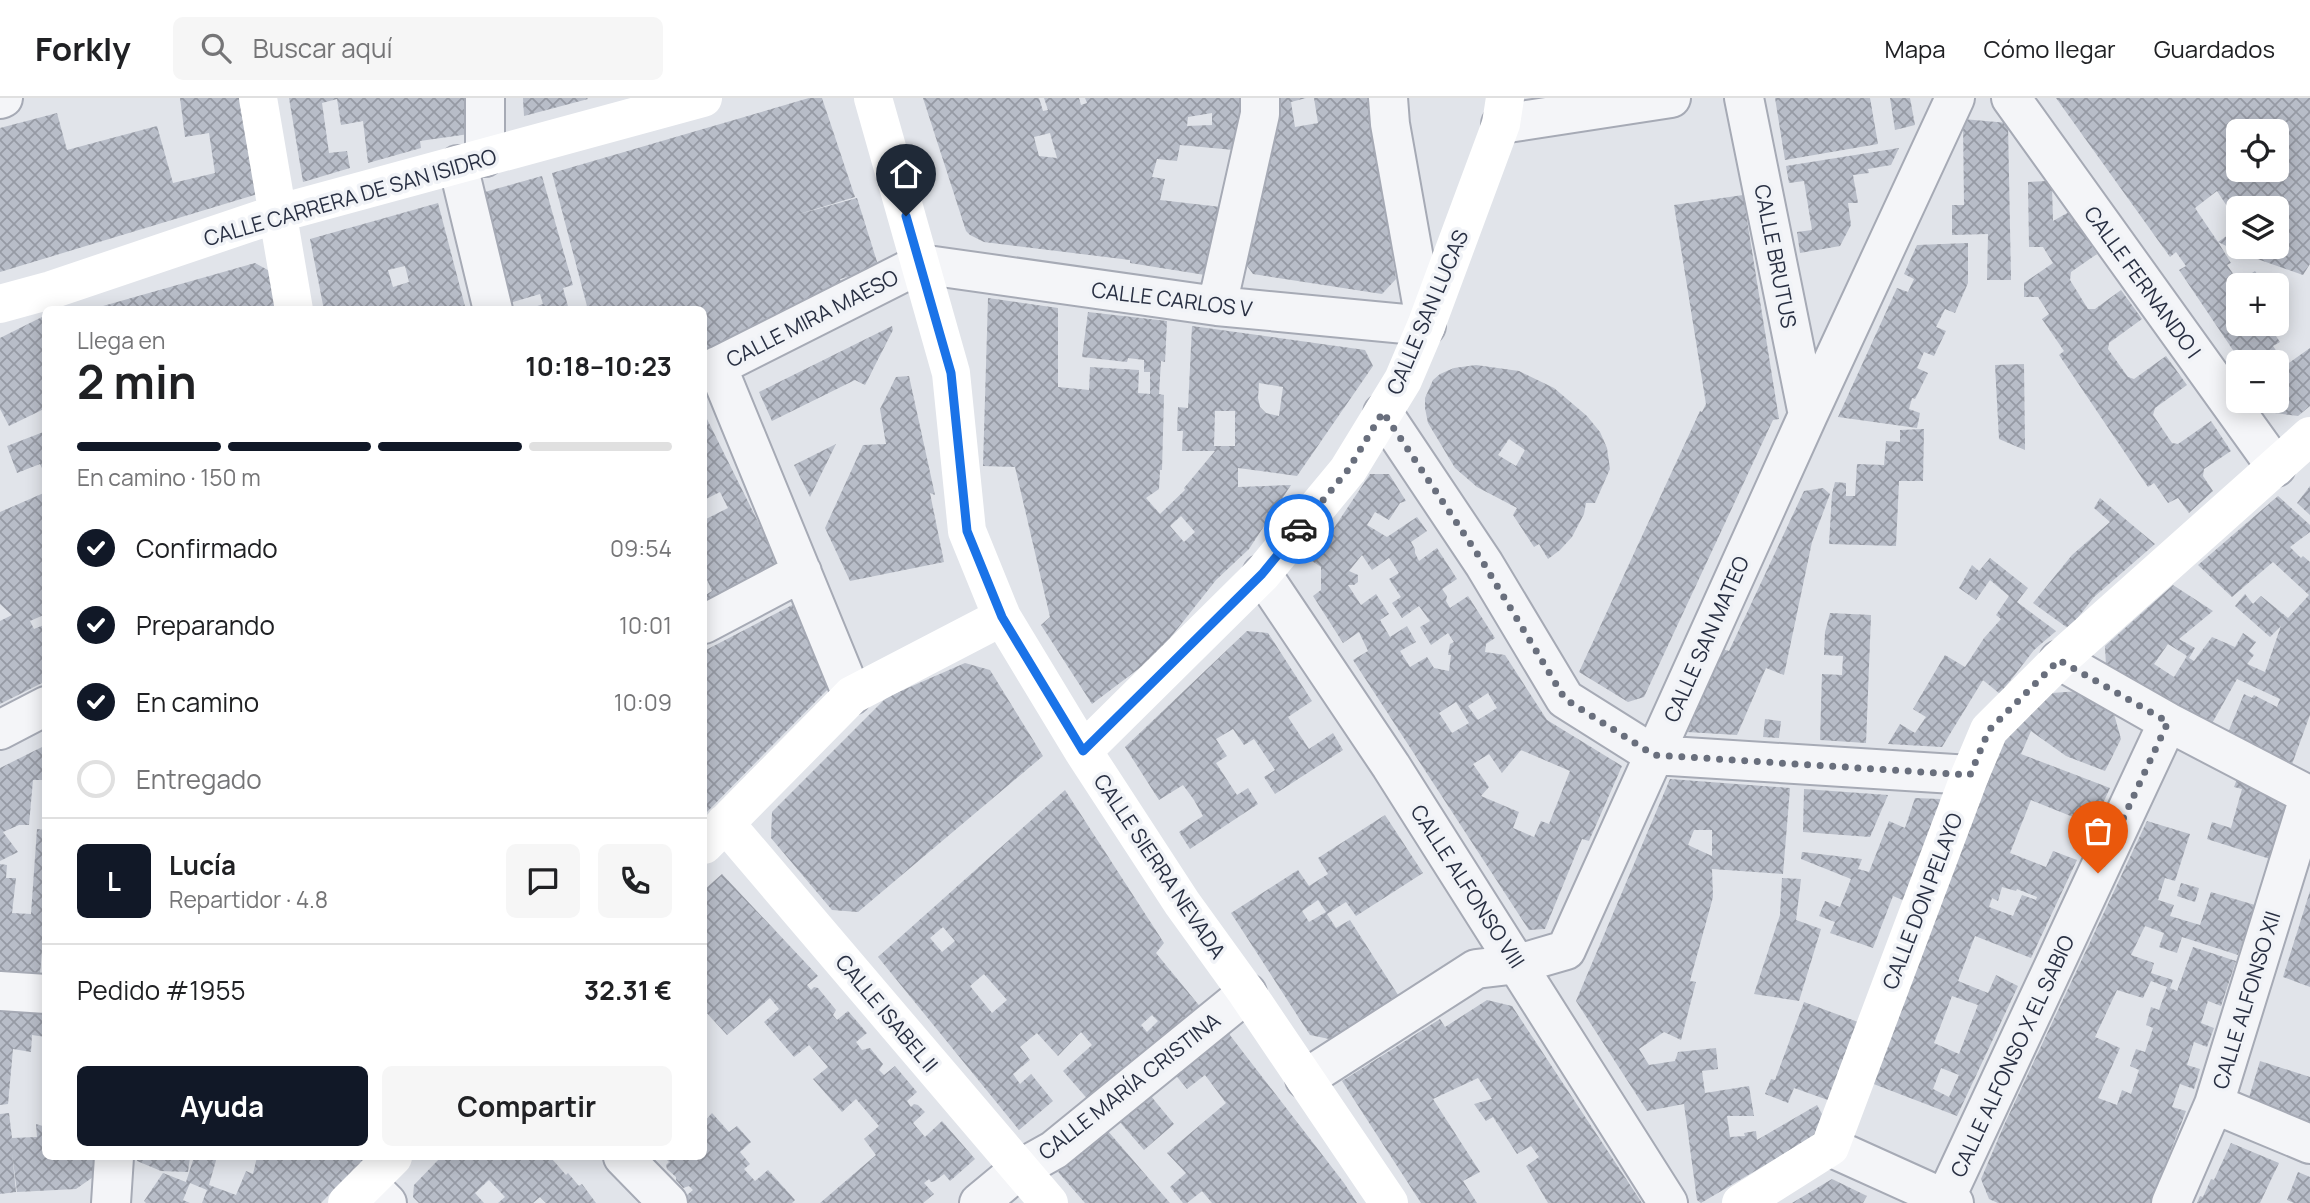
<!DOCTYPE html>
<html lang="es">
<head>
<meta charset="utf-8">
<style>
  :root { --surface:#fff; --page:#f6f6f6; --text:#202124; --muted:#757577; --line:#e0e0e0; --accent:#111827 }
  body { margin:0; font-family:Manrope,sans-serif; background:var(--page); color:var(--text); height:100vh; display:flex; flex-direction:column; font-size:26px; white-space:nowrap }
  * { box-sizing:border-box; margin:0 }
  p { font-size:23px; color:var(--muted) }
  .icon { flex:none; width:38px; height:38px; fill:none; stroke:currentColor; stroke-width:2; stroke-linecap:round; stroke-linejoin:round }
  .map { position:relative; flex:1; overflow:hidden }
  .panel { position:absolute; left:42px; top:208px; width:665px; height:854px; display:flex; flex-direction:column; background:var(--surface); border-radius:10px; box-shadow:0 4px 18px #0003 }
  .panel>* { flex:none }
  .buttons { position:absolute; left:2226px; top:21px; display:grid; gap:14px }
  .buttons a { display:grid; place-items:center; width:63px; height:63px; border-radius:10px; background:var(--surface); box-shadow:0 4px 18px #0003; font-size:35px }
  .pin { position:absolute; display:grid; place-items:center; width:60px; height:60px; color:#fff; margin:-72px -30px; border-radius:50% 50% 50% 0; rotate:-45deg; box-shadow:0 0 7px #0007 }
  .pin .icon { rotate:45deg }
  .courier { position:absolute; display:grid; place-items:center; width:70px; height:70px; margin:-35px; border:5px solid #1a73e8; border-radius:50%; background:#fff; color:#222; box-shadow:0 2px 9px #0007 }
  .headline em { font-style:normal; font-weight:700 }
  .headline div { display:flex; flex-direction:column-reverse }
  .headline { display:flex; align-items:center; justify-content:space-between; height:119px; padding:0 35px }
  h1 { font-size:46px; font-weight:700; line-height:52px }
  .bar { display:grid; grid-template-columns:repeat(4,1fr); gap:10px 7px; align-content:center; height:84px; padding:0 35px }
  .bar i { height:9px; border-radius:5px; background:var(--line) }
  .bar .active { background:var(--accent) }
  .bar p { grid-column:span 4 }
  .line { display:flex; align-items:center; gap:18px; padding:0 35px; border-top:2px solid var(--line) }
  .line div { flex:1 }
  .round { display:grid; place-items:center; flex:none; width:74px; height:74px; border-radius:10px; background:var(--page) }
  ol { padding:0 35px; list-style:none }
  li { display:flex; align-items:center; gap:21px; height:77px }
  li p { margin-inline-start:auto }
  li .icon { padding:7px; border-radius:50%; background:var(--accent); color:#fff; stroke-width:4 }
  li:last-child { color:var(--muted) }
  li i { width:38px; height:38px; border:4px solid var(--line); border-radius:50% }
  .button { display:flex; gap:14px; margin-top:auto; padding:14px 35px }
  .button a { flex:1; height:80px; border-radius:10px; background:var(--accent); color:#fff; font-size:28px; font-weight:700; line-height:80px; text-align:center }
  .button a+a { background:var(--page); color:var(--text) }
  header { display:flex; align-items:center; gap:42px; box-sizing:border-box; height:98px; padding:0 35px; background:var(--surface); border-bottom:2px solid var(--line) }
  header strong { font-size:33px }
  nav { display:flex; gap:38px; margin-inline-start:auto; font-size:24px }
  .search { width:490px; height:63px; background:var(--page); display:flex; align-items:center; gap:18px; box-sizing:border-box; padding:0 24px; border-radius:10px; color:var(--muted); font-size:26px }
  .map>svg:first-child { display:block }
</style>
</head>
<body>
<header>
<strong>Forkly</strong>
<div class="search"><svg class="icon" aria-label="search" viewBox="0 0 24 24"><circle cx="10" cy="10" r="6"/><path d="M15 15l6 6"/></svg>Buscar aquí</div>
<nav><a>Mapa</a><a>Cómo llegar</a><a>Guardados</a></nav>
</header>
<div class="map">
<svg width="2310" height="1105" viewBox="0 0 2310 1105">
  <defs>
    <pattern id="building-cross-hatch" width="8" height="8" patternUnits="userSpaceOnUse" patternTransform="scale(1.75)"><rect width="8" height="8" fill="#b8bdc8"/><path d="M0 0l8 8M0 8l8-8" fill="none" stroke="#969aa4"/></pattern>
  </defs>
  <rect width="100%" height="100%" fill="#e1e4ea"/>
  <!-- building -->
  <path fill="url(#building-cross-hatch)" fill-rule="evenodd" d="M180,0H243L258,96L0,174V30L57,15L67,52L157,28L173,85L215,75L209,35L185,39Z
    M289,0H475L476,35L420,43L421,50L368,65L363,23L341,27L337,1L322,5L329,55L347,53L350,70L303,84Z
    M523,0H587L588,1L524,18Z
    M809,0H822L855,99L796,117L857,100L879,170L840,181L842,188L704,257V212H588L552,75Z
    M923,0H1039L1043,13L1048,12L1044,0H1079L1081,7L1087,5L1085,0H1243V11L1234,52L1180,47L1177,63L1157,61L1154,72L1152,79L1165,81L1160,102L1221,109L1205,177L1130,165V162L984,144L970,137L966,133ZM1212,15V27L1187,28L1188,19ZM1050,35L1057,60L1039,58L1034,39Z
    M1272,0H1306L1291,4L1295,29L1318,25L1314,0H1367L1396,181L1382,196L1253,176L1239,157Z
    M1775,0H1870L1878,46L1785,62Z
    M1890,0H1910L1915,27L1895,32Z
    M2056,0H2310V166L2303,177L2243,156L2218,144L2231,165L2227,167L2239,184L2255,173L2265,187H2238V226H2268L2280,244L2273,248L2286,267L2310,250V308L2298,318L2275,315L2267,303H2277V264H2258L2256,261L2250,264H2241L2179,172L2186,168L2176,154L2170,159ZM2238,33H2277V72H2238ZM2217,93L2238,125V110H2277V149H2238V130L2218,144L2195,110Z
    M1963,21L2008,25L2011,182H1987L1988,136L1952,137V107H1964Z
    M1899,50L1891,67L1868,71L1869,75L1853,77L1858,105H1848L1851,127L1840,148L1800,155L1797,134L1812,132L1804,83L1789,85L1786,68Z
    M542,78L573,187L563,190L569,212H526L543,206L540,196L500,208L470,98Z
    M2047,83L2052,90L2053,123L2069,114L2097,156L2071,174L2070,182L2088,211H2095L2121,192L2142,221L2109,245L2108,251L2128,279L2134,281L2166,258L2187,287L2155,310L2153,317L2172,345L2178,346L2211,323L2231,353L2204,371L2203,378L2213,393L2189,415L2178,400L2168,405L2154,385L2148,389L2059,257L2064,253L2042,221L2049,216L2038,199H2024V185L2053,165L2043,149H2029L2028,84Z
    M1743,97L1779,321L1773,322L1644,599L1628,604L1579,574L1700,313L1702,314L1706,306L1674,107Z
    M438,105L466,212H324L310,141ZM405,168L409,184L393,189L388,172Z
    M1968,145V185L1955,215L1945,211L1936,229L1946,233L1934,258L1924,254L1917,270L1928,275L1915,301L1912,300L1909,311L1920,315L1917,330L1838,319L1897,190L1908,194L1914,181L1904,176L1917,147Z
    M255,165L275,176L281,212H101L103,208Z
    M988,200L1058,210V289L1089,292L1090,269L1139,272L1138,295L1150,296V274H1144V262L1128,260L1127,264L1082,259L1088,214L1167,223L1165,264L1161,263L1159,296L1164,297L1162,372H1160L1159,391L1146,400L1160,416L1185,392L1184,390L1215,353H1182L1183,333H1177L1178,309L1188,310L1192,228L1365,252L1373,268L1297,378L1238,370V389L1291,387L1249,451L1216,482L1163,549L1141,569L1092,606L1041,527L1050,519L1015,369L983,368ZM1259,285L1283,289L1279,318L1266,315L1260,309L1258,300ZM1215,313H1235V348H1214ZM1181,418L1195,434L1184,444L1170,428Z
    M46,217V310L9,328L0,311V240Z
    M892,228L893,232L865,287L855,282L772,323L759,294Z
    M2024,266L2025,352L1999,341L1995,267Z
    M1476,267L1519,273L1554,290L1587,318L1600,334L1607,350L1610,371L1595,405H1586L1584,416L1572,439L1560,452L1548,461L1539,446L1534,449L1513,417L1517,410L1477,389L1455,370L1428,325L1425,310V300L1433,282L1440,276L1454,270ZM1509,341L1525,352L1516,368L1498,357Z
    M909,278L935,397L930,395L944,464L850,483L825,430L863,347L886,346L880,311L896,279Z
    M706,319L780,468L704,512V498L712,493L704,475V422L728,410L720,394L704,402V320Z
    M1924,331L1923,383H1899L1896,448L1829,446L1832,396L1835,384L1846,385V398H1855L1857,366L1884,367L1886,343L1900,344V332Z
    M46,333V379L40,366L17,375L7,348Z
    M836,346L810,399L794,367Z
    M1370,376H1389L1406,403L1400,405L1389,422L1375,414L1367,427L1387,439L1417,419L1427,433L1411,444L1415,451V455L1419,463L1437,450L1457,481L1442,491L1447,498L1446,503L1450,510L1468,498L1495,540L1486,546L1485,554L1505,557L1547,622L1622,668L1589,743L1582,741L1545,831L1529,832L1353,562L1368,553L1359,534L1343,545L1313,498L1321,492V469L1312,463ZM1362,457L1372,472L1389,460L1399,475L1389,481L1401,499L1392,505L1402,520L1419,508L1430,523L1420,529L1431,547L1448,535L1454,544L1450,546L1448,557H1451L1449,573L1434,570L1427,559L1410,569L1400,553L1416,544L1407,528L1390,539L1380,522L1389,516L1376,496L1361,507L1348,487H1354L1358,484V477L1349,473ZM1488,595L1497,610L1478,622L1468,608ZM1456,604L1469,625L1452,635L1439,615ZM1521,652L1570,673L1549,726L1541,723L1534,739L1513,730L1519,714L1481,698L1489,689L1473,666L1489,656L1502,675Z
    M2310,388V417L2297,405Z
    M1823,390L1830,396L1812,444L1784,577L1766,570L1737,637L1687,634L1722,551L1729,553L1804,393Z
    M46,394V516L30,523L34,531L46,526V583L0,606V523L12,517L0,506V414Z
    M2278,398L2310,427V434L2290,449L2301,460L2303,458L2310,464V617L2291,669L2227,637L2244,596L2252,600L2254,597L2277,609L2280,601L2237,581L2210,629L2106,568L2105,548L2173,487L2213,513L2179,541L2195,550L2189,560L2194,563L2212,539L2235,549L2243,535L2256,544L2249,553L2254,557L2247,566L2265,574L2281,528L2270,539L2235,508L2245,496L2253,506L2261,498L2288,520L2309,497L2273,464L2232,499L2198,467ZM2168,546L2187,558L2174,579L2154,566Z
    M2100,400L2155,446L2094,499L2069,531L2033,505L2072,457L2110,424L2094,410Z
    M1990,460L2028,490L2017,504L2056,533L2034,552L2000,596L1983,582L1942,649L1888,646L1900,626L1915,635L1926,619L1913,611L1945,557L1965,569L1984,540L2001,521L1996,517L2009,498L1990,482L1976,502L1959,490L1972,467L1979,473Z
    M794,506L833,586L704,717V553Z
    M1830,515L1871,517L1866,645L1820,642L1822,576L1842,577L1843,558L1824,557L1825,534Z
    M1247,533L1268,535L1312,603L1288,619L1309,651L1333,635L1343,652L1275,696L1264,679L1275,672L1254,641L1244,647L1233,631L1216,641L1227,658L1216,665L1237,697L1248,690L1258,706L1190,751L1179,734L1203,718L1194,702L1183,687L1159,702L1125,649Z
    M965,565L990,572L1043,658L858,814L832,812L771,740L772,714L887,599Z
    M2080,593L2114,616L2121,641L2105,673L2066,658L2031,633L2021,656L2110,690L2093,727L2031,702L2010,755L2046,769L2053,753L2077,762L2031,860L1975,838L1958,883L1988,895L1996,877L2018,888L1957,1018L1871,985L2009,624L2052,595ZM2002,789L2016,793L2017,791L2037,799L2036,802L2022,797L2013,818L1989,809L1992,800L1998,803ZM1952,898L1978,907L1959,956L1934,945ZM1941,970L1959,977L1949,999L1933,991Z
    M1765,621L1781,623L1779,640L1763,639Z
    M46,647V682H33L29,727H19L3,734L18,754L0,763V670Z
    M1670,681L1790,690L1783,776L1712,771L1713,799L1690,883L1696,884L1681,942L1664,934L1639,951L1649,967L1675,963L1678,954L1716,950L1718,971L1702,973L1705,995L1749,988L1754,1018H1727L1730,1039L1745,1038L1744,1035L1756,1033L1757,1042L1817,1007L1822,1016L1814,1038L1701,1105L1697,1102L1684,1006L1647,1013L1576,903ZM1694,732H1712V758L1688,747Z
    M2237,681L2287,707L2270,761L2207,741L2212,724L2231,730L2242,691L2234,689Z
    M1804,691L1888,697L1870,739L1803,734Z
    M1065,692L1164,845L1156,855L1202,911L1091,1005L1063,973L1092,947L1081,934L1058,958L1037,935L1020,949L1030,962L1013,976L1020,986L1031,976L1053,1003L1019,1032L878,859ZM943,829L955,843L942,854L930,840ZM984,876L1007,902L992,915L970,888ZM1152,917L1158,923L1147,934L1141,927Z
    M1915,700L1940,701L1943,707L1905,803L1893,798L1873,850L1830,835L1835,824L1819,818L1825,803L1840,809L1851,781L1801,761L1802,754L1862,761L1858,771L1869,774L1889,723L1905,730Z
    M1385,717L1423,775L1356,818L1346,804L1327,816L1336,830L1350,822L1400,900L1334,942L1310,937L1231,815L1298,772L1309,788L1328,776L1318,760ZM1318,802L1326,814L1309,824L1302,813Z
    M2147,723L2190,736L2175,783L2165,780L2158,802L2174,807L2170,818L2200,827L2211,794L2255,807L2238,857L2182,839L2177,855L2159,849L2164,835L2145,828L2131,857L2154,865L2151,875L2173,882L2170,890L2177,893L2193,849L2236,863L2221,908L2208,903L2201,925L2214,930L2207,949L2194,944L2187,967L2200,971L2194,991L2180,986L2172,1009L2186,1013L2158,1086L2150,1105H1998L1989,1101L1981,1081L2005,1025ZM2151,883L2167,889L2159,912L2151,909L2146,927L2153,930L2145,954L2136,951L2130,968L2139,972L2131,996L2122,992L2117,1007L2098,1000L2120,950L2095,939L2117,892L2143,900Z
    M37,731L46,732V828H44L40,877L0,874V766L7,767L6,780H16L12,815L31,816Z
    M722,776L818,878L807,887L811,892L814,889L818,890L836,912L833,917L837,922L848,913L867,935L856,944L862,952L870,950L883,966L879,972L884,977L895,968L917,994L907,1003L911,1009L914,1006L918,1007L925,1014L913,1025L925,1039L942,1023L975,1061L950,1083L944,1076L935,1083L931,1084L929,1081L924,1085L934,1096L923,1105H820L876,1057L864,1041L879,1028L856,1001L842,1014L813,981L828,969L809,947L794,959L764,924L779,911L770,900L727,937L704,912V792Z
    M1782,780L1801,781L1796,822L1821,831L1799,903L1754,896L1780,817Z
    M2181,785L2199,790L2195,804L2177,798Z
    M2310,793V889L2283,879Z
    M1487,902L1512,908L1642,1105H1548L1526,1068L1539,1059L1531,1048L1517,1056L1493,1019L1486,1023L1474,1006L1492,1001L1478,980L1433,1001L1480,1074L1463,1083L1477,1105H1421L1342,983L1440,921L1445,929Z
    M1804,904L1858,924L1828,1002L1794,990L1788,1005L1765,996L1771,981L1775,982Z
    M0,912L46,916V939L32,937L31,954L13,951L8,1006L0,1007Z
    M1226,932L1344,1085L1357,1105H1212L1202,1093L1187,1105H1183L1170,1089L1186,1075L1167,1055L1226,1005L1205,977L1187,991L1174,975Z
    M2260,963L2310,979V1027L2248,1003Z
    M1150,997L1174,1026L1144,1052L1119,1023Z
    M9,1015L12,1040L37,1039L36,1026L46,1029V1059H98L96,1077L76,1091L17,1094L12,1055L16,1094L0,1096V1016Z
    M712,1015L729,1034L737,1028L751,1044L740,1054L750,1066L744,1071L755,1083L768,1072L795,1102L792,1105H682L680,1103L693,1092L689,1088L683,1090L676,1082V1079L667,1071L666,1067L669,1064L664,1059H704V1024Z
    M1107,1032L1170,1105H1085L1058,1074Z
    M2231,1045L2279,1065L2260,1105H2197L2200,1098L2203,1099L2211,1081L2214,1082Z
    M137,1059H190L188,1074L161,1073L137,1063Z
    M194,1059H217L209,1087L236,1097L246,1073L253,1076L257,1059H366L321,1105H202L207,1092L190,1085L183,1102L190,1105H146L144,1103L163,1075L186,1084Z
    M441,1059H554L552,1061L566,1077L568,1075L579,1088L582,1086L596,1105H546L540,1099L533,1105H498L505,1099L489,1082L475,1095L484,1105H419L413,1099L414,1087Z
    M2298,1074L2310,1079V1105H2294L2287,1102Z
    M1832,1081L1867,1098L1863,1105H1792Z"/>
  <g fill="none" stroke-linecap="round" stroke-linejoin="round">
    <defs>
      <path id="street" d="M485,0V59
        M1744,0L1808,317
        M2011,0L2276,369
        M0,1L3,0
        M1501,26L1671,0
        M458,67L493,212
        M1217,208L1260,16V0
        M717,268L852,597
        M704,275L920,166L1217,208L1426,228L1390,26L1388,0
        M1383,315L1484,466L1565,601L1654,657L1970,677
        M1262,476L1391,668L1668,1105
        M704,526L802,474
        M2059,562L2168,624L2310,698
        M0,632L46,608
        M0,893L46,896
        M1305,981L1476,871L1518,866L1566,852L1808,317L1955,0
        M2214,1006L2310,1046
        M1830,1049L1954,1105
        M623,1059L668,1105
        M367,1085L387,1105
        M1945,1101L2168,624
        M111,1105L114,1059
        M979,1105L1020,1071L1054,1052L1247,895
        M2171,1105L2214,1006L2310,696"/>
    </defs>
    <!-- street casing -->
    <use href="#street" stroke="#a6aab5" stroke-width="42"/>
    <!-- street -->
    <use href="#street" stroke="#f4f5f8" stroke-width="38"/>
    <!-- secondary -->
    <path stroke="#fff" stroke-width="38" d="M258,0L294,212
      M873,0L951,275L967,433L1002,519L1083,653L1182,805L1247,895L1389,1105
      M0,206L51,192L276,116L703,0
      M1083,653L1262,476L1348,372L1403,282L1426,228L1501,26L1505,0
      M725,725L1049,1105
      M704,747L852,597L1002,519
      M347,1105L393,1059
      M1741,1105L1830,1049L1970,677L1989,632L2059,562L2310,338"/>
  </g>
  <g fill="none" stroke-linecap="round" stroke-linejoin="round">
    <!-- done -->
    <path stroke="#696f7d" stroke-width="7" stroke-dasharray="0 12.6" d="M1299,431L1348,372L1383,314L1484,466L1565,601L1654,657L1970,677L1989,632L2059,562L2168,624L2098,775"/>
    <!-- route -->
    <path stroke="#1a73e8" stroke-width="9" d="M906,118L951,275L967,433L1002,519L1083,653L1262,476L1299,431"/>
  </g>
  <g text-anchor="middle" dominant-baseline="central" stroke-width="7" stroke-linejoin="round" paint-order="stroke">
    <!-- street labels -->
    <g font-size="21" fill="#293043" stroke="#f1f3f7">
      <text transform="translate(350 99) rotate(-16)">CALLE CARRERA DE SAN ISIDRO</text>
      <text transform="translate(1776 158) rotate(79)">CALLE BRUTUS</text>
      <text transform="translate(2143 184) rotate(54)">CALLE FERNANDO I</text>
      <text transform="translate(1172 201) rotate(7)">CALLE CARLOS V</text>
      <text transform="translate(1427 214) rotate(-67)">CALLE SAN LUCAS</text>
      <text transform="translate(812 220) rotate(-27)">CALLE MIRA MAESO</text>
      <text transform="translate(1706 541) rotate(-66)">CALLE SAN MATEO</text>
      <text transform="translate(1160 768) rotate(56)">CALLE SIERRA NEVADA</text>
      <text transform="translate(1468 788) rotate(57)">CALLE ALFONSO VIII</text>
      <text transform="translate(1922 803) rotate(-69)">CALLE DON PELAYO</text>
      <text transform="translate(2246 902) rotate(-73)">CALLE ALFONSO XII</text>
      <text transform="translate(887 915) rotate(50)">CALLE ISABEL II</text>
      <text transform="translate(2012 958) rotate(-65)">CALLE ALFONSO X EL SABIO</text>
      <text transform="translate(1129 988) rotate(-38)">CALLE MARÍA CRISTINA</text>
    </g>
  </g>
</svg>
<div class="buttons">
<a><svg class="icon" aria-label="locate" viewBox="0 0 24 24"><circle cx="12" cy="12" r="6"/><path d="M12 2v4M12 18v4M2 12h4M18 12h4"/></svg></a>
<a><svg class="icon" aria-label="layers" viewBox="0 0 24 24"><path d="M12 4l9 5-9 5-9-5zM3 14l9 5 9-5"/></svg></a>
<a>+</a>
<a>−</a>
</div>
<div class="pin" style="left:2098px;top:775px;background:#ea580c"><svg class="icon" aria-label="bag" viewBox="0 0 24 24"><path d="M5 8h14l-1 12H6zM9 8a3 3 0 0 1 6 0"/></svg></div>
<div class="pin" style="left:906px;top:118px;background:#1f2937"><svg class="icon" aria-label="home" viewBox="0 0 24 24"><path d="M3 11l9-7 9 7M6 9v11h12V9"/></svg></div>
<div class="courier" style="left:1299px;top:431px"><svg class="icon" aria-label="car" viewBox="0 0 24 24"><path d="M5 17H2v-5l4-1 3-4h7l3 4 3 1v5h-3M9 17h6M6 11h13"/><circle cx="7" cy="17" r="2"/><circle cx="17" cy="17" r="2"/></svg></div>
<section class="panel">
<div class="headline"><div><h1>2 min</h1><p>Llega en</p></div><em>10:18–10:23</em></div>
<div class="bar"><i class="active"></i><i class="active"></i><i class="active"></i><i></i><p>En camino · 150 m</p></div>
<ol>
<li><svg class="icon" aria-label="check" viewBox="0 0 24 24"><path d="M5 12l5 5 9-10"/></svg>Confirmado<p>09:54</p></li>
<li><svg class="icon" aria-label="check" viewBox="0 0 24 24"><path d="M5 12l5 5 9-10"/></svg>Preparando<p>10:01</p></li>
<li><svg class="icon" aria-label="check" viewBox="0 0 24 24"><path d="M5 12l5 5 9-10"/></svg>En camino<p>10:09</p></li>
<li><i></i>Entregado</li>
</ol>
<div class="line" style="height:126px"><b class="round" style="background:var(--accent);color:#fff">L</b><div><b>Lucía</b><p>Repartidor · 4.8</p></div><a class="round"><svg class="icon" aria-label="chat" viewBox="0 0 24 24"><path d="M4 5h16v11H9l-5 4z"/></svg></a><a class="round"><svg class="icon" aria-label="phone" viewBox="0 0 24 24"><path d="M5 4h4l2 5-3 2q2 4 5 5l2-3 5 2v4C11 20 4 13 5 4z"/></svg></a></div>
<div class="line" style="height:91px"><div>Pedido #1955</div><b>32.31 €</b></div>
<div class="button"><a>Ayuda</a><a>Compartir</a></div>
</section>
</div>
</body>
</html>
